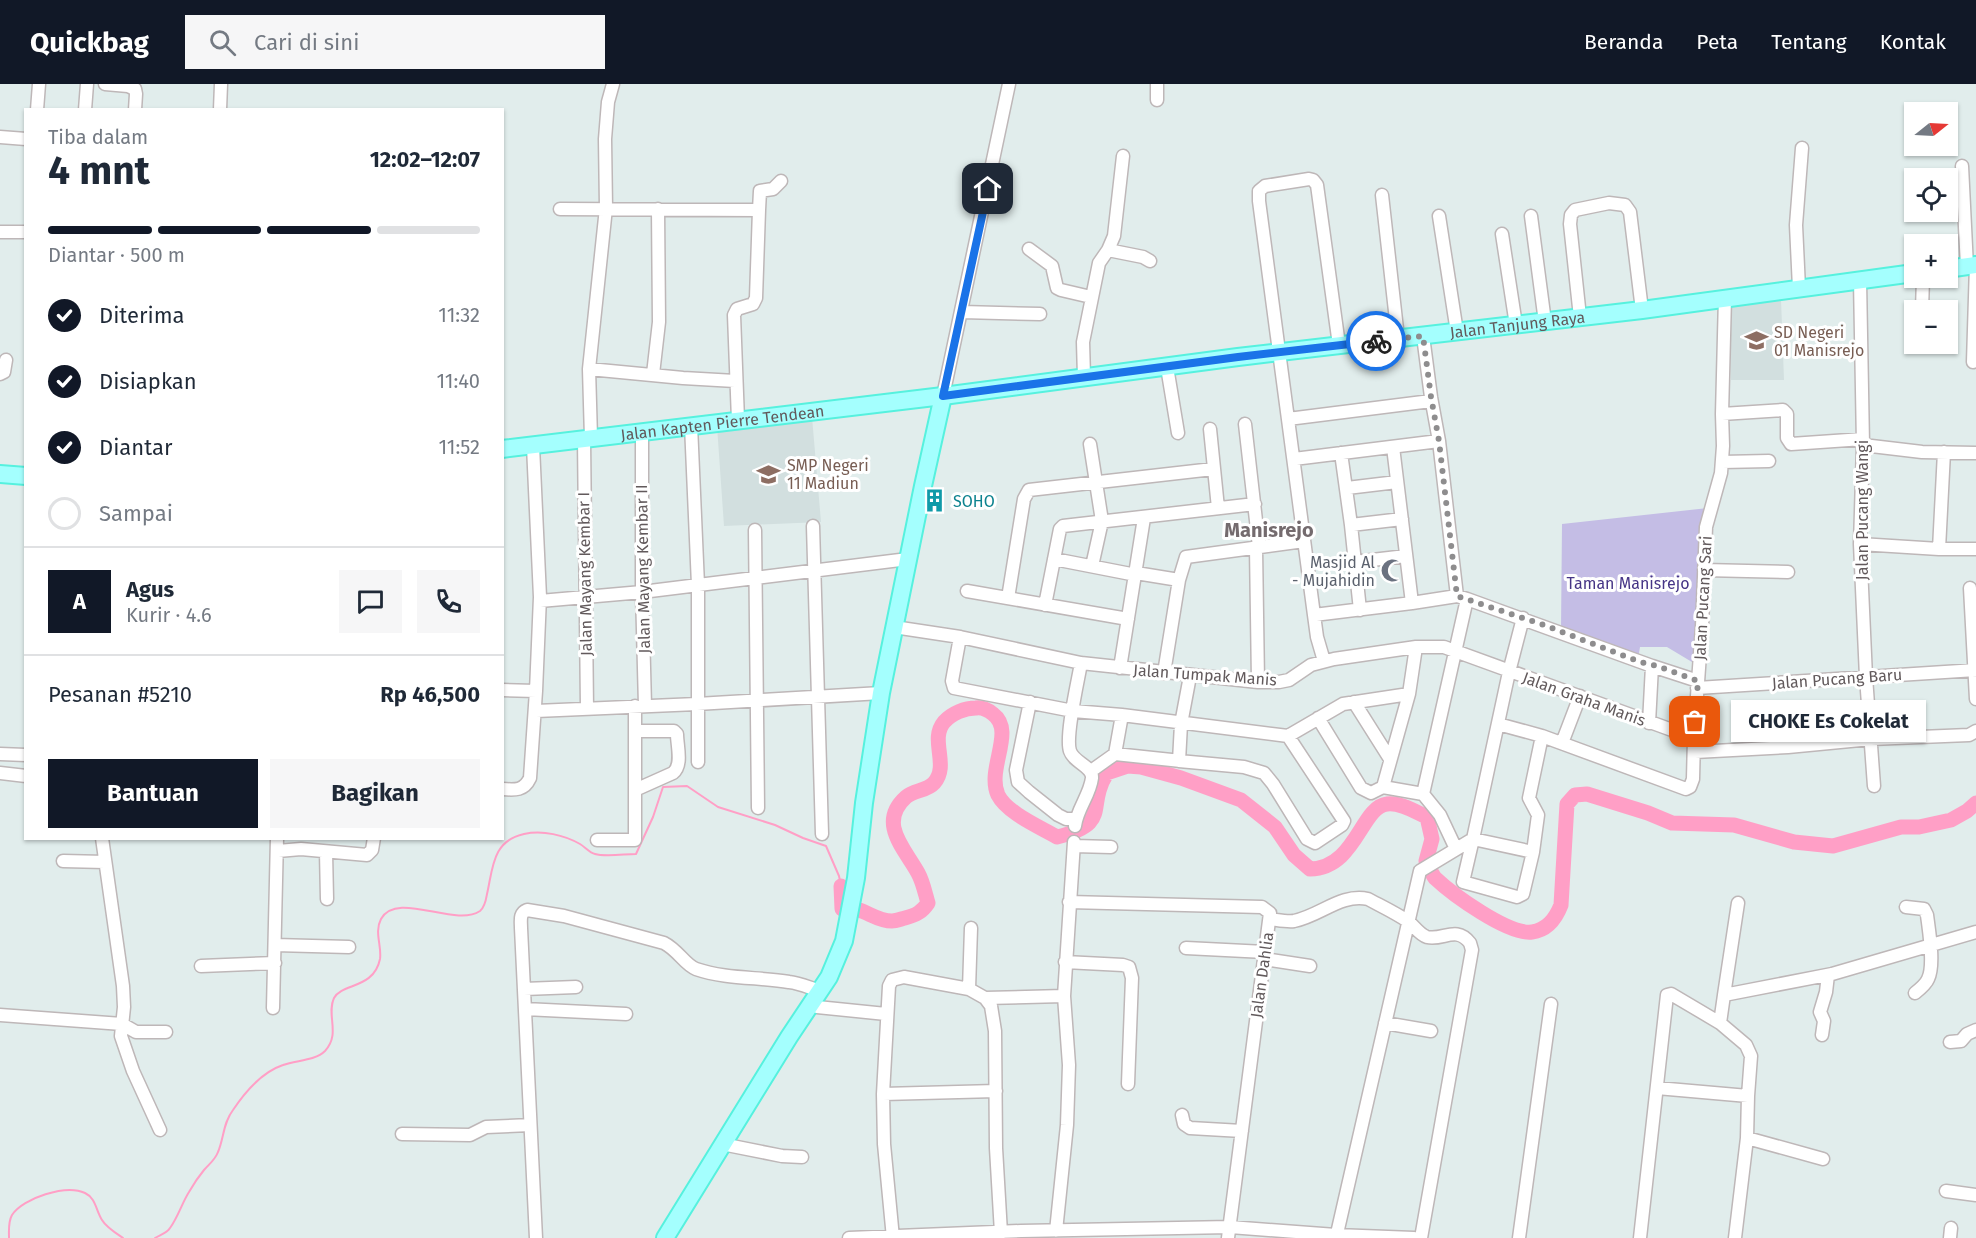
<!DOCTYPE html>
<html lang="id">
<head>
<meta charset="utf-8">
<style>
  :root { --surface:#fff; --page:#f6f6f7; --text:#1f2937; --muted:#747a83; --line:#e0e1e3; --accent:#111827 }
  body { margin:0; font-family:"Fira Sans",sans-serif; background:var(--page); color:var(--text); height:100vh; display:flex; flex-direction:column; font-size:22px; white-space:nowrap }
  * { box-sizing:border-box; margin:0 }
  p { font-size:20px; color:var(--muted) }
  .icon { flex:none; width:33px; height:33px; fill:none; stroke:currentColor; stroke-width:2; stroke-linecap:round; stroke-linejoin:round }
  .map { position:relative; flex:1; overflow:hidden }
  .side { position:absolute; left:24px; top:24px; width:480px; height:732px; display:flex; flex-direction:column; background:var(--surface); border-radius:0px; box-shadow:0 2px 4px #0004 }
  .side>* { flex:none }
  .needle { width:39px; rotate:72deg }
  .controls { position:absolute; left:1904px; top:18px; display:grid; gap:12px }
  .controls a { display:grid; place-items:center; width:54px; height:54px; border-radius:0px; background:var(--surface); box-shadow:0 2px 4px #0004; font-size:30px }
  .pin { position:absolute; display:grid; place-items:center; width:51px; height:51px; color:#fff; margin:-26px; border-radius:12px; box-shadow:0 3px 9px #0006 }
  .courier { position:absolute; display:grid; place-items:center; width:60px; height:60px; margin:-30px; border:4px solid #1a73e8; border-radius:50%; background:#fff; color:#222; box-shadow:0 2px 8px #0007 }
  .bubble { position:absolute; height:42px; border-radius:0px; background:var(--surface); box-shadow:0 2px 4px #0004; font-size:20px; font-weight:700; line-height:42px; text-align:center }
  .summary em { font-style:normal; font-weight:700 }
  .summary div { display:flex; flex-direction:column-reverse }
  .summary { display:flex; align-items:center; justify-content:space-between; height:102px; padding:0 24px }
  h1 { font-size:39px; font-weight:700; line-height:45px }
  .bar { display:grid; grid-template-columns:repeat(4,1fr); gap:9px 6px; align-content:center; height:72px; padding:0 24px }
  .bar i { height:8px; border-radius:4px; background:var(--line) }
  .bar .current { background:var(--accent) }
  .bar p { grid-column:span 4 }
  .line { display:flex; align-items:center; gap:15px; padding:0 24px; border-top:2px solid var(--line) }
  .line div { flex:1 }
  .round { display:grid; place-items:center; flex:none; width:63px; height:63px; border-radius:0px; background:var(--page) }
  ol { padding:0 24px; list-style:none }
  li { display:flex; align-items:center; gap:18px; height:66px }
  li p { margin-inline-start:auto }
  li .icon { padding:6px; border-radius:50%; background:var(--accent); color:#fff; stroke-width:4 }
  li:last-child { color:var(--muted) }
  li i { width:33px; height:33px; border:3px solid var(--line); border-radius:50% }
  .action { display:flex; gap:12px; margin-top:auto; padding:12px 24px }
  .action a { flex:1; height:69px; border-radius:0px; background:var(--accent); color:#fff; font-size:24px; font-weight:700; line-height:69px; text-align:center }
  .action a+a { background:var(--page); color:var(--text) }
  header { display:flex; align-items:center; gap:36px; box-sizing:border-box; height:84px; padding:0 30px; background:var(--accent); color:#fff }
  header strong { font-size:28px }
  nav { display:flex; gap:33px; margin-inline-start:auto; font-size:21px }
  .search { width:420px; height:54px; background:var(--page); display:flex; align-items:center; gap:15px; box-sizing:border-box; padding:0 21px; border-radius:0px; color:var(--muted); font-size:22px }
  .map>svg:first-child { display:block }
</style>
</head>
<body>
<header>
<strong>Quickbag</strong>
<div class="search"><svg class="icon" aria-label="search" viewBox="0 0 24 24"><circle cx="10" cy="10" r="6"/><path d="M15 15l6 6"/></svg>Cari di sini</div>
<nav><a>Beranda</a><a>Peta</a><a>Tentang</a><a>Kontak</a></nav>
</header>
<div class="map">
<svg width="1976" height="1154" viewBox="0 0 1976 1154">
  <rect width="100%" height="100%" fill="#e1edec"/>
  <!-- education -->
  <path fill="#d2dfdf" d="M1781,215L1784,296H1731L1729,218Z
    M812,333L821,438L724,442L717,342Z"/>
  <!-- green -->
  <path fill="#c4bde5" d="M1708,424L1697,581L1667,563H1640L1638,575L1561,545L1562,440Z"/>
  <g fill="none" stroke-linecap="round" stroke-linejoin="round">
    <!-- stream -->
    <path stroke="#ff9fc6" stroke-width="2" d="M9,1154C9,1146 8,1138 12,1131C23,1114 66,1100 85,1109C96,1114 96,1127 102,1136C106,1143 117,1150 123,1154
      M155,1154C160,1151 167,1149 170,1144C178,1133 182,1119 189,1108C193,1101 199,1092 204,1086C210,1079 215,1076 218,1068C224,1054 223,1039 233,1026C245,1008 262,988 283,981C296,976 315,977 325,967C341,950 326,931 334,914C342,899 374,905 380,875C382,862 374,848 381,835C397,806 455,844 480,827C485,823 486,816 487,810C493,784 492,757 524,750C543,746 564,751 580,760C585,763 590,769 595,770C605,773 625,770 636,770L653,733L663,703L687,702L718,723L775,741L803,754L826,762L839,792L841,802"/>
    <!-- river -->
    <path stroke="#ff9fc6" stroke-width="15" d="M841,802L842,825C863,821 873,837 892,837C896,837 901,835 905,834C916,831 922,828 928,819C925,809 923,798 918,789C905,765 877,739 906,713C914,706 927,707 934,699C950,681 929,656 944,638C952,629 965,624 976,624C983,623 988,626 993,630C1016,647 986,685 998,711C1007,729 1040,743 1057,753C1113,739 1085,724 1107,689L1128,682L1141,683L1181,694L1241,716L1275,743L1294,771L1310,785C1356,784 1361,723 1387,720C1400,718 1416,728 1427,733L1432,755L1426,777C1429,783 1431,789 1435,794C1452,810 1508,851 1532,848C1547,846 1556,834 1561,821L1567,720L1575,711L1587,710L1648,729L1672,739L1734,741L1794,758L1833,762L1901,743H1919L1951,736L1967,727L1976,719"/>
    <defs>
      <path id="minor" d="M105,0L128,2L135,5L136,10L135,26
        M1157,16V0
        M37,26L39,0
        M85,26L87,0
        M220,26L221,0
        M0,53L26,55
        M1962,82L1967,183
        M1382,111L1398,254
        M560,125L759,126L756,214L753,220L737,225L734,231L738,336
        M759,126L760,107L773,105L781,97
        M1439,132L1457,248
        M1531,132L1545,238
        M0,148H26
        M1502,150L1516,241
        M1029,165L1052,182L1057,204L1061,206L1091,213
        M1108,166L1143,173L1150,177
        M1860,196L1863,361L1860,460L1866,593L1874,702
        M1799,204L1796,141L1802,64
        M1922,226L1923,194
        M962,228L1040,230
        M1580,233L1570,140L1571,131L1575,126L1609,119L1625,121L1630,128L1642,226
        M1423,252L1431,313L1439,357L1457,512
        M1973,278L1976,181
        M1167,283L1178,349
        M589,285L683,294L735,297
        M0,290L4,288L6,276
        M653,290L659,238L658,125
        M1084,293L1083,258L1099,179L1108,166L1114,152L1123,72
        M943,312L1009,0
        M1722,330L1783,326L1787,330V354L1791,360L1863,355
        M1288,335L1431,317
        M1245,340L1259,463
        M691,341L698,501V678
        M1210,345L1218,424
        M642,347V508L645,622
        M591,354L589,285L606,124L605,55L608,18L613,0
        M584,355L587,625
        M1090,360L1102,437L1092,482
        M1863,361L1922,368L1976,369
        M533,362L540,513L536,607
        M1393,363L1412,519
        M1341,369L1351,441L1360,526
        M1294,375L1439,357
        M1722,378L1769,377
        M1347,404L1397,398
        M1351,441L1402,435
        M813,442L822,750
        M755,446L758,724
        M1860,460L1939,465H1976
        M1256,464L1258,598
        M1939,465L1944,368
        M1054,475L1136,491
        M1355,478L1406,472
        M1704,486L1788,488
        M1136,489L1179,496
        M1970,504L1976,615
        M967,507L1128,535
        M1008,514L1024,415L1029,406L1213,385
        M540,517L642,508L908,475
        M1045,521L1060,445L1063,442L1255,420
        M1314,531L1412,519L1457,512L1467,515L1652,582L1649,639
        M894,543L960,553L1081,579L1258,598H1279L1289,596L1311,581L1334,575L1416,563H1444L1694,654
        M960,553L952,597L954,604L1073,627L1122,631L1288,652L1343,620L1409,610
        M1324,577L1317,553L1314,531L1259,117V107L1265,102L1309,95L1313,96L1317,101L1339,261
        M1652,582L1698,597
        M1120,584L1144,434
        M1164,589L1179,496L1186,473L1304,457
        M1190,592L1181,640L1179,677L1244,683L1264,689L1273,700L1307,755L1315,759L1342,741L1344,737L1288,652
        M1697,604L1976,586
        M502,606L536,607L530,694C524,707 515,706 502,705
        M1030,618L1016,686L1018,698L1029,708L1058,731L1066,735H1076
        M1354,618L1390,675
        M536,627L697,620L881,609
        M1318,634L1361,704L1371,709L1383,703L1423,710L1440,731L1456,765
        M1498,640L1542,652L1686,705L1690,703L1693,695L1694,654L1702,542L1706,443L1721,389L1723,362L1722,330L1725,213
        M1562,659L1580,612
        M1695,668L1788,663L1871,655L1969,651L1976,647
        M0,670L26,671
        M1115,670L1122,631
        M1091,687L1115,670L1181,677
        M0,689L26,692
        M1383,703L1409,610L1416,563
        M635,706L673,689C683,681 677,662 677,650L674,647H636
        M1423,710L1467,515
        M1075,742C1077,725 1090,711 1092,694C1093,682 1074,679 1070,667C1065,652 1078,597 1081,579
        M102,754L123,902L124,923L121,952L133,987L160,1046
        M597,756H635V622
        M1074,762L1111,763
        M278,767L301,765L367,771L372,766L374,754
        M326,768L327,815
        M1533,768L1473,755L1463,798L1517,813L1523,810L1533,768L1538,731L1529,714L1542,652
        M63,777L105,778
        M1069,818L1262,823L1270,829L1228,1154
        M1906,823L1924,825L1927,831C1929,847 1935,881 1928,895C1926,900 1920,905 1915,909
        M1270,835C1278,836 1287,838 1294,837C1320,832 1341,809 1368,815C1381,822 1396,829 1409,838C1414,842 1420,851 1427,853C1443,857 1456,841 1470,859L1472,866L1421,1154
        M275,861L349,863
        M1186,864L1265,868
        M1264,875L1310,882
        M1065,878L1123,881L1129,883L1132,894L1128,1000
        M201,882L275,879
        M524,905L576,903
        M969,905L971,844
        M1724,911L1738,819
        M985,914L1064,912
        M817,923L886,930
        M273,924L277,754
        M525,925L626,930
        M0,931L122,940L136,948H166
        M1385,939L1431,947
        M1822,951L1824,937L1820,928L1826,908L1828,891
        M1950,958L1961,957L1967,950L1976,946
        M1657,1004L1748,1012
        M883,1010L996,1007
        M1182,1031L1184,1040L1190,1044L1242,1047
        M402,1050L470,1051L486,1043L530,1041
        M1747,1054L1823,1075
        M722,1060L782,1072L802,1073
        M1946,1107L1976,1111
        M1056,1147L1067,1041L1069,981L1064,912L1074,758
        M536,1154L521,844C521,837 519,829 527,826L564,832L664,859C678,866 685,881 696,885C725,895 759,893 789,898C800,899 810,904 820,907
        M849,1154L1021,1147L1230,1143L1336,1151L1414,1154
        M893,1154L884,1060L883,1010L889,902L892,896L904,893L969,905L985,914L991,922L995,947L996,1064L1001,1149
        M1336,1154L1420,787L1473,755L1509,588L1523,534
        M1519,1154L1551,920
        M1640,1154L1667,911L1671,910L1720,939
        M1735,1154L1747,1054L1748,1012L1751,972L1746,961L1720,939L1724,911L1832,890L1976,848
        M1950,1154L1951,1144"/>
      <g id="major">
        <path d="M1947,185L1976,181"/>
        <path id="s1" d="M502,365L943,312L1238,273L1642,226L1914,189"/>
        <path d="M0,390L26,392"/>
        <path d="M665,1154L789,953L829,893L844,857L856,794L864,719L881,609L923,402L943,312"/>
      </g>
    </defs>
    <!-- minor casing -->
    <use href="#minor" stroke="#beb7b8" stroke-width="15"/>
    <!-- major casing -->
    <use href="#major" stroke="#56f1de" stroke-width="20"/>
    <!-- minor -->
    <use href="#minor" stroke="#fff" stroke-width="12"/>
    <!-- major -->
    <use href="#major" stroke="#a4fffe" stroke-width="16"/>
  </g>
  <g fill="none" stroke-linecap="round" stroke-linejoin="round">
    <!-- done -->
    <path stroke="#8e8d8e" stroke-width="6" stroke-dasharray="0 10.8" d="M1376,257L1423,252L1431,313L1439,357L1457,512L1544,541L1640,578L1657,582L1698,597L1695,638"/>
    <!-- route -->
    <path stroke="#1a73e8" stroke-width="8" d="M988,105L943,312L1238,273L1376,257"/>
  </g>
  <!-- icons -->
  <defs>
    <symbol id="school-bare" viewBox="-9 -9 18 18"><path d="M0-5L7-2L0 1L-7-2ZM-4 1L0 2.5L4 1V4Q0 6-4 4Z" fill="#8d6e63" stroke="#fff" stroke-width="2.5" paint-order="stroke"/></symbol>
    <symbol id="building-bare" viewBox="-9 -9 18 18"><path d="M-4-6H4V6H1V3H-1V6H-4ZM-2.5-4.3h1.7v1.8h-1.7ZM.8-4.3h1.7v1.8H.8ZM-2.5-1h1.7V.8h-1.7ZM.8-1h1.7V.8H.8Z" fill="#0f9aa8" stroke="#fff" stroke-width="2.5" paint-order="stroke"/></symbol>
    <symbol id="mosque-bare" viewBox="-9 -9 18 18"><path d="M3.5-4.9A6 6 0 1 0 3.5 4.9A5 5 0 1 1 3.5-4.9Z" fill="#6b7280" stroke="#fff" stroke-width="2.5" paint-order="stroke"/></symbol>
  </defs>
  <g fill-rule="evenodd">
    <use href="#school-bare" x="1740" y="240" width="33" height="33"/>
    <use href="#school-bare" x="752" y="374" width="33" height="33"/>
    <use href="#building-bare" x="918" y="400" width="33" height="33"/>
    <use href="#mosque-bare" x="1376" y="470" width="33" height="33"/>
  </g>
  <g text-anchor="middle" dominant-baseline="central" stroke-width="6" stroke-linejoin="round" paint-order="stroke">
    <!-- street labels -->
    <g font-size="16" fill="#625a5c" stroke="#fff">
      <text stroke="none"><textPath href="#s1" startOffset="1023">Jalan Tanjung Raya</textPath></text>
      <text stroke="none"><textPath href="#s1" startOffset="222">Jalan Kapten Pierre Tendean</textPath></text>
      <text transform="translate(1862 426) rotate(-90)">Jalan Pucang Wangi</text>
      <text transform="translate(643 485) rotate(-91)">Jalan Mayang Kembar II</text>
      <text transform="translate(585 490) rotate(-91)">Jalan Mayang Kembar I</text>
      <text transform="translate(1703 514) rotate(-87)">Jalan Pucang Sari</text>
      <text transform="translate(1205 591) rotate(4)">Jalan Tumpak Manis</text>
      <text transform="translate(1837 595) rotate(-4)">Jalan Pucang Baru</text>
      <text transform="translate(1584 615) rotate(20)">Jalan Graha Manis</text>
      <text transform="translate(1262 891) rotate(-82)">Jalan Dahlia</text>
    </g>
    <!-- education labels -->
    <g font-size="16" fill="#785e54" stroke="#fff" text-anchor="start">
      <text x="1774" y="248">SD Negeri<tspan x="1774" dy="18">01 Manisrejo</tspan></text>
      <text x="787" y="381">SMP Negeri<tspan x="787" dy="18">11 Madiun</tspan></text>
    </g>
    <!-- culture labels -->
    <g font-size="16" fill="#0d838f" stroke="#fff" text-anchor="start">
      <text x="953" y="417">SOHO</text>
    </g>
    <!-- worship labels -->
    <g font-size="16" fill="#5b616d" stroke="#fff" text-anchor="end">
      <text x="1375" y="478">Masjid Al<tspan x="1375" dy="18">- Mujahidin</tspan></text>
    </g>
    <!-- park labels -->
    <g font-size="16" fill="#463586" stroke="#fff">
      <text x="1628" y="499">Taman Manisrejo</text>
    </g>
    <!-- quarter labels -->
    <g font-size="20" font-weight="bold" fill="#746b6e" stroke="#fff">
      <text x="1269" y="446">Manisrejo</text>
    </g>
  </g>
</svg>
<div class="controls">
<a><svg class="needle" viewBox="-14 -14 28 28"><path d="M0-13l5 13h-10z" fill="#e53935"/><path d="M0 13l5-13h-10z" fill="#747a83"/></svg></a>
<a><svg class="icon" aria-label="locate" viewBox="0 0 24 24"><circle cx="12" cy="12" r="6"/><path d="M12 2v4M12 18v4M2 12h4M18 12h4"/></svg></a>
<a>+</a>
<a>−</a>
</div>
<div class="pin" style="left:1695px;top:638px;background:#ea580c"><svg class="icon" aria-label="bag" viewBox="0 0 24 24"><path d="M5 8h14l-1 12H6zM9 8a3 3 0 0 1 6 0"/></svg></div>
<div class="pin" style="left:988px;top:105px;background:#1f2937"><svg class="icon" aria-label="home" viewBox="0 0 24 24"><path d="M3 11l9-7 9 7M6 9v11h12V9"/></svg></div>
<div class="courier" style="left:1376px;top:257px"><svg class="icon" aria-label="bike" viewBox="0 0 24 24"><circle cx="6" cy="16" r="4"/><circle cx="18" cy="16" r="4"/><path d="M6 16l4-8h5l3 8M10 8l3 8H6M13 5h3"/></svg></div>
<div class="bubble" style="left:1731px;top:616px;width:195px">CHOKE Es Cokelat</div>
<section class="side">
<div class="summary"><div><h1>4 mnt</h1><p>Tiba dalam</p></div><em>12:02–12:07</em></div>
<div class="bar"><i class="current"></i><i class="current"></i><i class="current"></i><i></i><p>Diantar · 500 m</p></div>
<ol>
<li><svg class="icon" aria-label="check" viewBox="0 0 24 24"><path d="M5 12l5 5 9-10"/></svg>Diterima<p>11:32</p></li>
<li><svg class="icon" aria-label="check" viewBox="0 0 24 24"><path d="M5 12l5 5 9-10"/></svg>Disiapkan<p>11:40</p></li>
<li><svg class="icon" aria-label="check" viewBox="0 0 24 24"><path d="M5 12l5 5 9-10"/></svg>Diantar<p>11:52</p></li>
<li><i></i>Sampai</li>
</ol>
<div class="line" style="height:108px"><b class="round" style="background:var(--accent);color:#fff">A</b><div><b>Agus</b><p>Kurir · 4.6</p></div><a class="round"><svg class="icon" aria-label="chat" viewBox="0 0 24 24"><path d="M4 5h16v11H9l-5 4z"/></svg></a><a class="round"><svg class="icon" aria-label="phone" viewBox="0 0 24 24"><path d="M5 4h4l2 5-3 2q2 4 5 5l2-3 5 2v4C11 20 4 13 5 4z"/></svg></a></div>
<div class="line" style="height:78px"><div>Pesanan #5210</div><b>Rp 46,500</b></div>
<div class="action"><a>Bantuan</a><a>Bagikan</a></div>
</section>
</div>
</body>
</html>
